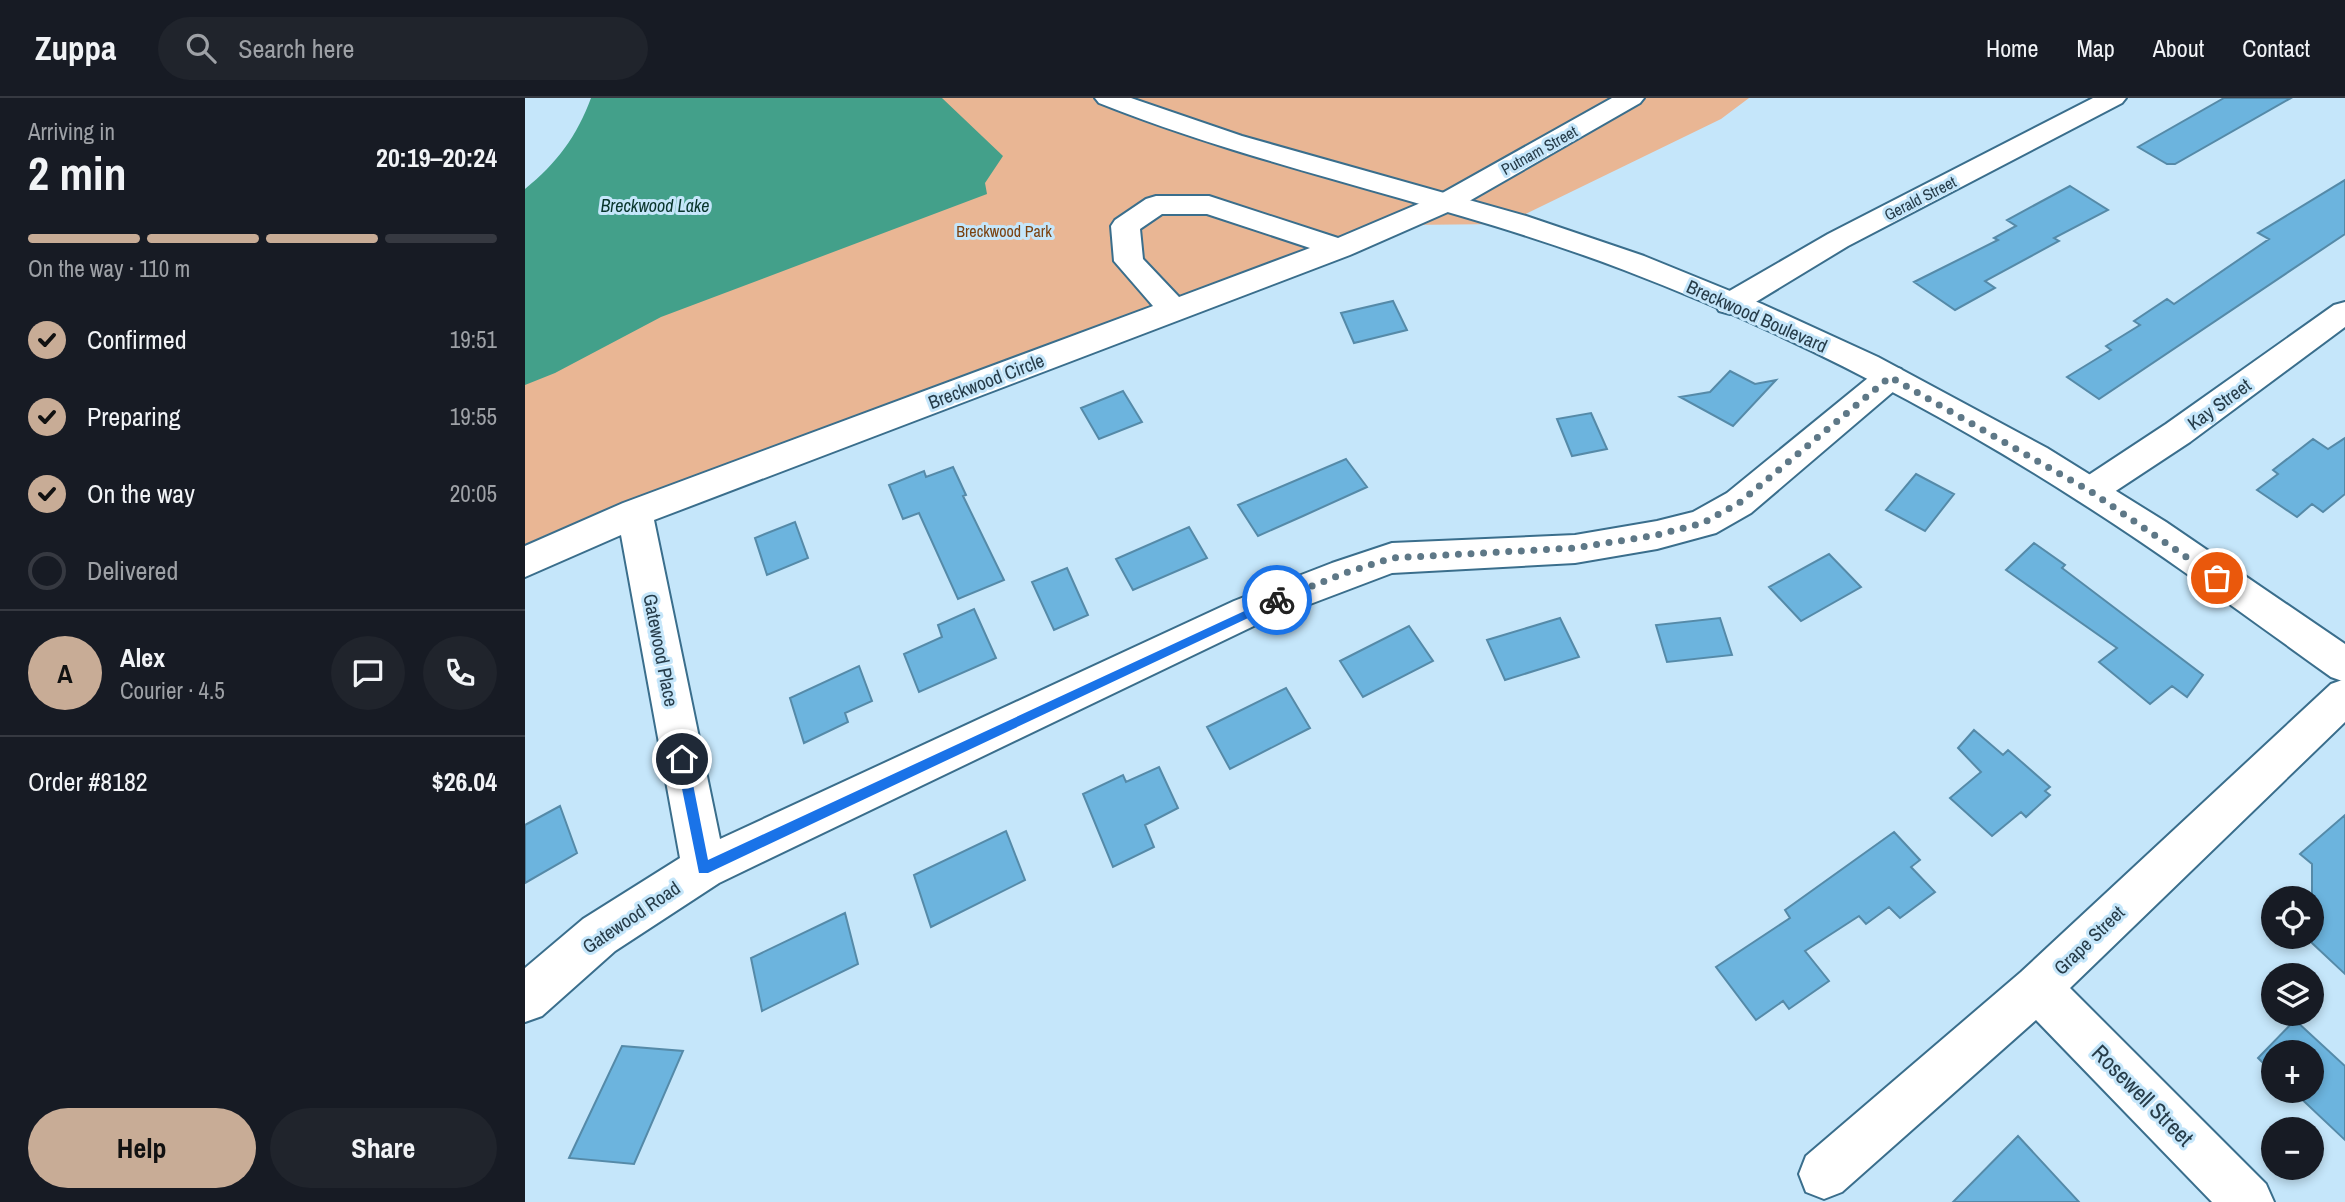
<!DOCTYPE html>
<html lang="en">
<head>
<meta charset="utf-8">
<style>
  :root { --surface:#171b24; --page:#20242c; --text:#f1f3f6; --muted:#9ea1a6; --line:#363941; --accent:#c8ac96 }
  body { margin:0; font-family:"Archivo Narrow",sans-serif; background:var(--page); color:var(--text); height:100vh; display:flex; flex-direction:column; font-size:26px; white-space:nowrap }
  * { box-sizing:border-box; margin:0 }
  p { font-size:23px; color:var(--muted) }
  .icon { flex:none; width:38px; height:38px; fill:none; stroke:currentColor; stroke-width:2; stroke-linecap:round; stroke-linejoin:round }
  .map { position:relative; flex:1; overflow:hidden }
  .side { display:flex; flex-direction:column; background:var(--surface); width:525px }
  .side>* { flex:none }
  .controls { position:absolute; left:1736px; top:788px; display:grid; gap:14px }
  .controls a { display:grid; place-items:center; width:63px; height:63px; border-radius:50%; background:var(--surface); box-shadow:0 4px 10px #0003; font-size:35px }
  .pin { position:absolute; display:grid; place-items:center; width:60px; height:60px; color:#fff; margin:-30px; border:4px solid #fff; border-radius:50%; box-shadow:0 2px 7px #0007 }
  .courier { position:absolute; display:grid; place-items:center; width:70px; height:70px; margin:-35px; border:5px solid #1a73e8; border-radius:50%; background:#fff; color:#222; box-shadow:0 2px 9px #0007 }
  .overview em { font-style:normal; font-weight:700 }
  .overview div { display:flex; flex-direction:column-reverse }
  .overview { display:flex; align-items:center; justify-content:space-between; height:119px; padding:0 28px }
  h1 { font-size:46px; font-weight:700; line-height:52px }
  .bar { display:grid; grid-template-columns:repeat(4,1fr); gap:10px 7px; align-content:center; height:84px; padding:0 28px }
  .bar i { height:9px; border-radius:5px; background:var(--line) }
  .bar .current { background:var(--accent) }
  .bar p { grid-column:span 4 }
  .line { display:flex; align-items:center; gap:18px; padding:0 28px; border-top:2px solid var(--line) }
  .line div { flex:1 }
  .round { display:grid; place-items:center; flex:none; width:74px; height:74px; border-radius:37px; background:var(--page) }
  ol { padding:0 28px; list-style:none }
  li { display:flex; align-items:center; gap:21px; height:77px }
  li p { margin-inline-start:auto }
  li .icon { padding:7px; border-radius:50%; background:var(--accent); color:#111; stroke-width:4 }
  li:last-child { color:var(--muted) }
  li i { width:38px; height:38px; border:4px solid var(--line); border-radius:50% }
  .action { display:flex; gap:14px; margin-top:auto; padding:14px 28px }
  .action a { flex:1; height:80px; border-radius:42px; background:var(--accent); color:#111; font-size:28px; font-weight:700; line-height:80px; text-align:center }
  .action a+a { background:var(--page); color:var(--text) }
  header { display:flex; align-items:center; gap:42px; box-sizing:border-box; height:98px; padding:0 35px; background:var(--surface); border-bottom:2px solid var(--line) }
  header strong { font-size:33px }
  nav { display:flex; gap:38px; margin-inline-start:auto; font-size:24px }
  .search { width:490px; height:63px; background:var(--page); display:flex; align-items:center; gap:18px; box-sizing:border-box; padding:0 24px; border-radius:38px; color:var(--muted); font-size:26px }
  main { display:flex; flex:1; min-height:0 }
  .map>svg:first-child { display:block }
</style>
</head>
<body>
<header>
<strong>Zuppa</strong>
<div class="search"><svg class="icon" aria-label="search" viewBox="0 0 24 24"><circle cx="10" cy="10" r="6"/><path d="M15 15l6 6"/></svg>Search here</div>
<nav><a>Home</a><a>Map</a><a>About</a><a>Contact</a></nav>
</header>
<main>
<section class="side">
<div class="overview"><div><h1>2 min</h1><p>Arriving in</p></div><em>20:19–20:24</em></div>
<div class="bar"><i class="current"></i><i class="current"></i><i class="current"></i><i></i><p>On the way · 110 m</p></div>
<ol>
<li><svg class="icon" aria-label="check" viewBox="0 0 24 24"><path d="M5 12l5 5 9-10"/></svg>Confirmed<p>19:51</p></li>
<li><svg class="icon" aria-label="check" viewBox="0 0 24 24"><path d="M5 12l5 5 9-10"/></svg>Preparing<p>19:55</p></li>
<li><svg class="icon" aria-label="check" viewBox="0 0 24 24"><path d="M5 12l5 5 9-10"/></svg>On the way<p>20:05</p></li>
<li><i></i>Delivered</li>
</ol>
<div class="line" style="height:126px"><b class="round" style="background:var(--accent);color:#111">A</b><div><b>Alex</b><p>Courier · 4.5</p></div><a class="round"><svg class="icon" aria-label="chat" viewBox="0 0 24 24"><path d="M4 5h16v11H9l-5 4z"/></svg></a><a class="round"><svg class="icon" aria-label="phone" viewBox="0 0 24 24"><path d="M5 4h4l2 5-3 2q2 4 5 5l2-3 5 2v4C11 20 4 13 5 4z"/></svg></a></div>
<div class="line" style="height:91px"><div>Order #8182</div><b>$26.04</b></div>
<div class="action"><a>Help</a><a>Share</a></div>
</section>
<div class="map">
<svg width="1820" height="1104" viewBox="0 0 1820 1104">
  <rect width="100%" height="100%" fill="#c5e6fa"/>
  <!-- green -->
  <path fill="#e9b694" d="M364,0H1224L1196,21L980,126L879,127L0,451V272Z"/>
  <!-- water -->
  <path fill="#43a08a" d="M66,0H417L478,58L460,85L462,96L136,219L30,275L0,287V91C32,65 52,38 66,0Z"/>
  <!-- building -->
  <path fill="#6cb4de" stroke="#558aa8" stroke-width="2" d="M1699,0H1766L1650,66H1642L1613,49Z
    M1820,82V136L1574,301L1542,279L1586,252L1581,248L1615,227L1609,223L1642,201L1649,206L1744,141L1733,135Z
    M1545,88L1583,112L1529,140L1534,143L1460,183L1470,190L1430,212L1389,184L1473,142L1469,140L1491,128L1482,122Z
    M868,203L882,232L829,245L816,215Z
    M1205,273L1230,286L1251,282L1208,328L1155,299L1185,294Z
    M598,293L617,324L574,341L556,310Z
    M1066,315L1082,351L1047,358L1032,321Z
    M1820,340V396L1798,414L1787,406L1772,419L1732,392L1753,376L1748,372L1788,341L1803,351Z
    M821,361L842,389L778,418L733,438L713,407Z
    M428,369L441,397L438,398L479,482L433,501L394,415L378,421L364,387L399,373L401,379Z
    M1391,376L1429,396L1400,433L1361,412Z
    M270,424L283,460L242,477L230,440Z
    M664,429L682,460L608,492L591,461Z
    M1509,445L1540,467L1537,470L1678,577L1662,599L1647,588L1625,606L1574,564L1592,550L1481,472Z
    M1304,456L1336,489L1276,523L1244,489Z
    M542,470L563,517L529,532L507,484Z
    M449,511L471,560L394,594L379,556L417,539L413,527Z
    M1035,520L1054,559L980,582L962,542Z
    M1195,520L1207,557L1142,564L1131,527Z
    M884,528L908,563L838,599L815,563Z
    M334,568L347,603L320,615L323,624L279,645L265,600Z
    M761,590L785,630L705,671L682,629Z
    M1449,632L1478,657L1483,652L1525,689L1520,693L1525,697L1501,719L1496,714L1467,738L1425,700L1456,674L1433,650Z
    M634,669L653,710L620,727L629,749L588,769L558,696L598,677L601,684Z
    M35,708L52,755L0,785V727Z
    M1820,717V876L1787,845V766L1775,756Z
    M481,733L500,782L406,829L389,777Z
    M1369,734L1395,762L1386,769L1410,794L1375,820L1364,809L1341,826L1334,818L1280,853L1304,883L1264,911L1258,903L1231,922L1191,869L1265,820L1260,812Z
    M320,815L333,866L237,913L226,860Z
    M1770,922L1820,968V1042L1767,992H1787V954H1748V975L1733,960Z
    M97,948L158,953L109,1066L44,1060Z
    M1493,1038L1554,1104H1428Z"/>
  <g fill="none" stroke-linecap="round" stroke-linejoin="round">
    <defs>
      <path id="minor" d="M1087,0H1119L1115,5L932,110L825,157L129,422L195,741L709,503L807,465L867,445L1050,437L1132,423L1168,414L1202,395L1354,271L1365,268L1376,271L1381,279L1376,287L1226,415L1191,435L1132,451L1050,465L867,475L735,525L194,785L90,853L17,918L0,924V870L58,821L155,760L96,437L0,479V448L98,405L628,208L589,163L586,128L590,122L621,101L631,98H684L813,140L912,98ZM637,116H682L785,150L654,199L618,161L615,131Z
        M1568,0H1601L1597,5L1323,148L1216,213L1205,216L1194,213L1190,206L1194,199L1303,136Z
        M1820,204V229L1665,344L1577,402L1565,406L1553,402L1548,393L1553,384L1641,326L1809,207Z
        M1820,581V624L1545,890L1741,1086L1749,1104H1687L1511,922L1317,1094L1299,1101L1281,1094L1274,1076L1281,1058L1496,874L1806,586Z"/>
      <path id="major" d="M570,0H606L717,38L1001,118L1119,158L1237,206L1353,259L1522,350L1641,424L1820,546V584L1806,579C1722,519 1639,457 1552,402C1409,310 1257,232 1099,172C927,106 745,73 574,5Z"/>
    </defs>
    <!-- minor casing -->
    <use href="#minor" stroke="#3a6e8c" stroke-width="4"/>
    <!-- major casing -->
    <use href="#major" stroke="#3a6e8c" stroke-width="4"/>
    <!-- minor -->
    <use href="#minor" fill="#fff" fill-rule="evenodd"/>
    <!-- major -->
    <use href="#major" fill="#fff" fill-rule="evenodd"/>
  </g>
  <!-- route -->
  <path fill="#1a73e8" d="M752,498L757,502L755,505L183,775H174L151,661L153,657L157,656L163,661L183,762Z"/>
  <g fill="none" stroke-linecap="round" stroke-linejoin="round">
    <!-- done -->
    <path stroke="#5e7887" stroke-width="7" stroke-dasharray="0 12.6" d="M752,502L820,475L867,460L1050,450L1132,437L1178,425L1214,405L1365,279L1565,393L1692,480"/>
  </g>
  <g text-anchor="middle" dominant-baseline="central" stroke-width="6" stroke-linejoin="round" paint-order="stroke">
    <!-- far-street labels -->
    <g font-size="16" fill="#263c49" stroke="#c5e6fa">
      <text transform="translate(1014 52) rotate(-29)">Putnam Street</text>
      <text transform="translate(1395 100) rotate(-27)">Gerald Street</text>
    </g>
    <!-- far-park labels -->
    <g font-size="16" fill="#7b4210" stroke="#c5e6fa">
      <text x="479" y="133">Breckwood Park</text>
    </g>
    <!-- far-water labels -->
    <g font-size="18" font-style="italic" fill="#08352b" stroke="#c5e6fa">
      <text x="130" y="107">Breckwood Lake</text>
    </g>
    <!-- street labels -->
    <g font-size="19" fill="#263c49" stroke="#c5e6fa">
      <text transform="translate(1232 218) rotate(24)">Breckwood Boulevard</text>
      <text transform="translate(461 283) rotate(-21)">Breckwood Circle</text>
      <text transform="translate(1694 306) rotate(-36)">Kay Street</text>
      <text transform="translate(136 552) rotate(79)">Gatewood Place</text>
      <text transform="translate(106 819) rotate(-34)">Gatewood Road</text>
      <text transform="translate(1564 842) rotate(-44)">Grape Street</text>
    </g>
    <!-- near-street labels -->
    <g font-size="23" fill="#263c49" stroke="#c5e6fa">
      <text transform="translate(1618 997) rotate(45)">Rosewell Street</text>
    </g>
  </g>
</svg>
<div class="controls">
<a><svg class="icon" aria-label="locate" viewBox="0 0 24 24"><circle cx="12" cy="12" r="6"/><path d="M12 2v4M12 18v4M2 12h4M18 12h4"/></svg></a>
<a><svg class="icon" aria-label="layers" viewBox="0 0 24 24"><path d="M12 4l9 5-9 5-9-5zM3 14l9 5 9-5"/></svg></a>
<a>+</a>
<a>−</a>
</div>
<div class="pin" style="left:1692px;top:480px;background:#ea580c"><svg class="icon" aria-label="bag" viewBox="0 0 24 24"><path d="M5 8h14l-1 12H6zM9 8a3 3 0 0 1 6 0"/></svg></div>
<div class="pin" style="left:157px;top:661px;background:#1f2937"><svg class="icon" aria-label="home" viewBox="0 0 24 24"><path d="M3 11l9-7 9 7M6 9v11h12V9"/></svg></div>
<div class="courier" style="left:752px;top:502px"><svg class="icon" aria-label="bike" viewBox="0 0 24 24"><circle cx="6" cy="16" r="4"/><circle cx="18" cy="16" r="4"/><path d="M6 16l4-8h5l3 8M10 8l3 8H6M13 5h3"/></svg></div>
</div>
</main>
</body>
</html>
